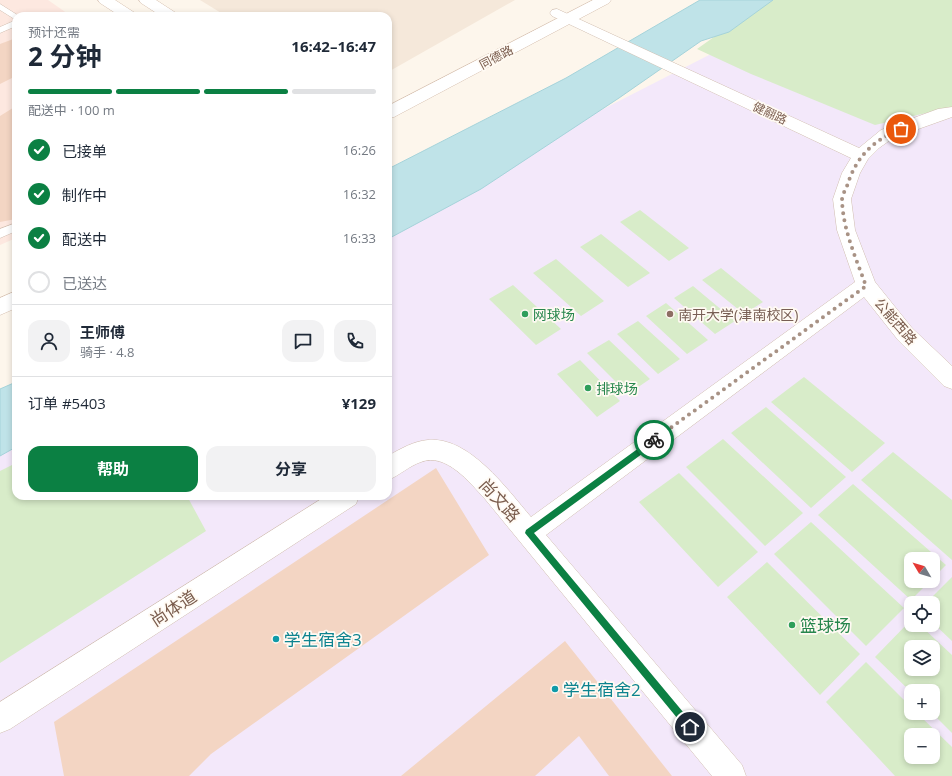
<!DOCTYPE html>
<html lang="zh">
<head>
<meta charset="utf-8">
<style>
  :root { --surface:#fff; --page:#f2f2f3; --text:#1f2937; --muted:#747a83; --line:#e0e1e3; --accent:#0b8043 }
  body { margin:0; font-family:"Open Sans","Noto Sans SC",sans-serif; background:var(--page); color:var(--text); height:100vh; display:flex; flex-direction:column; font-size:15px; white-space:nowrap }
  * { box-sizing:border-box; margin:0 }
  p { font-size:13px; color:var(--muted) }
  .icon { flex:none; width:22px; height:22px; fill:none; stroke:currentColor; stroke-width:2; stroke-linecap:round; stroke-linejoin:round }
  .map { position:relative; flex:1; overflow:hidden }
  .details { position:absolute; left:12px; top:12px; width:380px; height:488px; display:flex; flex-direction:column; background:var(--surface); border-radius:12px; box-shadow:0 2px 6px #0003 }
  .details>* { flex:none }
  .needle { width:26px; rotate:308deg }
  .fabs { position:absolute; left:904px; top:552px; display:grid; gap:8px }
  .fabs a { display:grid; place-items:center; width:36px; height:36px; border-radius:8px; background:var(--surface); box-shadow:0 2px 6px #0003; font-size:20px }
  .pin { position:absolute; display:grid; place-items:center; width:34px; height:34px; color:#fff; margin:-17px; border:2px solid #fff; border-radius:50%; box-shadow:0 1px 4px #0007 }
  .courier { position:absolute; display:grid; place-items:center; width:40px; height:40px; margin:-20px; border:3px solid #0b8043; border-radius:50%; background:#fff; color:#222; box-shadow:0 1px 5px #0007 }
  .headline em { font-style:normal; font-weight:700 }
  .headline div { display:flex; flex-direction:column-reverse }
  .headline { display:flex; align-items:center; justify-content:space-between; height:68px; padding:0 16px }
  h1 { font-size:26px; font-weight:700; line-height:30px }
  .bar { display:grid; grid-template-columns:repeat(4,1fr); gap:6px 4px; align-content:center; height:48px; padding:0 16px }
  .bar i { height:5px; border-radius:3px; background:var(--line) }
  .bar .active { background:var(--accent) }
  .bar p { grid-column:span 4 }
  .line { display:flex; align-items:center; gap:10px; padding:0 16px; border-top:1px solid var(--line) }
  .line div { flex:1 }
  .round { display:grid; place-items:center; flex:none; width:42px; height:42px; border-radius:12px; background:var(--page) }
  ol { padding:0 16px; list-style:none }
  li { display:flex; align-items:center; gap:12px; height:44px }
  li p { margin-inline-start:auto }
  li .icon { padding:4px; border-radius:50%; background:var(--accent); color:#fff; stroke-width:4 }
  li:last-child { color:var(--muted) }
  li i { width:22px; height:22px; border:2px solid var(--line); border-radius:50% }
  .button { display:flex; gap:8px; margin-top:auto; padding:8px 16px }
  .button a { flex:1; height:46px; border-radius:12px; background:var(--accent); color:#fff; font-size:16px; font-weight:700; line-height:46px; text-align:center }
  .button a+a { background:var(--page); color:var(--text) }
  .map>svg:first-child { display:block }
</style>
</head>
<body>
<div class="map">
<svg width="952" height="776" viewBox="0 0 952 776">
  <rect width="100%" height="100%" fill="#fdf6ec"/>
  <!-- residential -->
  <path fill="#f5e8da" d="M200,0H515L388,72V16H226Z"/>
  <!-- commercial -->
  <path fill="#fde8e0" d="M0,0H48L71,16H16V238L0,245Z"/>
  <!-- education -->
  <path fill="#f3e8fa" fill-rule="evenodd" d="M952,0V776H0V417L16,409V496H388V219L711,54ZM911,559H933V581H911ZM911,603H933V625H911ZM911,647H933V669H911ZM911,691H933V713H911ZM911,735H933V757H911Z"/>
  <!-- green -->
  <path fill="#d8ecc9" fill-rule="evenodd" d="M766,0H952V107L875,125L751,74L697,49Z
    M640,210L689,248L669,261L620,222Z
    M601,234L650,273L628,287L580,247Z
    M556,259L604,301L581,316L533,273Z
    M721,268L763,302L744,314L702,280Z
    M513,285L561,329L536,345L489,299Z
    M693,286L735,321L715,334L674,298Z
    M666,303L708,340L687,354L646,316Z
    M638,321L680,359L658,374L617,334Z
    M609,340L650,379L628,394L587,353Z
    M580,360L620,401L597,417L557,374Z
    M804,377L885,443L852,472L771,402Z
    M766,407L846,477L811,508L731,433Z
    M723,439L803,513L765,546L686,467Z
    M893,452L952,500V560L861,480Z
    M16,463V496H187L206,531L0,663V471Z
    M679,473L758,552L718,587L639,502Z
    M853,484L946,565L933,578V559H911V581H930L911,600L818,515Z
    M811,522L904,608L866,646L774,554Z
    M767,562L860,654L820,695L727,597Z
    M952,577V641L933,623V603H926Z
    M911,620V625H920L952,655V733L932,713L933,691H911V692L875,657ZM911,647H933V669H911Z
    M866,662L911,707V713H917L952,747V776H895L826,702ZM911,735H933V757H911Z"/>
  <!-- water -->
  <path fill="#bfe3e8" stroke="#a5d3da" d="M700,0H773L729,32L701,41L619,98L481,189L388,239V169L566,78Z
    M16,382V447L0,456V389Z"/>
  <!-- building -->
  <path fill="#f3d5c3" d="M16,38V76L0,84V44Z
    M16,106V219L0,222V116Z
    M436,468L489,555L211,754L189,776H64L54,722Z
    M565,641L672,776H609L579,736L535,776H401Z"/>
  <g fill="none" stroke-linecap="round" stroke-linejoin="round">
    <defs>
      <path id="lane" d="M0,4L19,16H16V26L0,33V27L16,20L0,10Z
        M16,223V231L0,238V229Z"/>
      <path id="street" d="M557,9L859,148L881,130L938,109L952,107V117L893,138L879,148L868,159L860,173L851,199L855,230L875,282L912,328L952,366V389L944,386L898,340L864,297L546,535L742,765L746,776H712L485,499C470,483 446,452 421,462C409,466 400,475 388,480V456C400,449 414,441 428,440C469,436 507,489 531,517L855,282L837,230L833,199L842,173L851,158L552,16L550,13L552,10Z
        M326,496H359L356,504L10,729L0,733V702Z"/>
      <path id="secondary" d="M98,0H115L135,13L137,16H120L100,3Z
        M139,0H156L176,13L178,16H161L141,3Z
        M593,0H611L609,3L394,117L388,118V106Z
        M16,291V308L0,315V298Z"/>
    </defs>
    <!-- lane casing -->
    <use href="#lane" stroke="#d1beb0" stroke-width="1"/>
    <!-- street casing -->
    <use href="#street" stroke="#d1beb0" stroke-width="1"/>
    <!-- secondary casing -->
    <use href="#secondary" stroke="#d6c0b0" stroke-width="1"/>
    <!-- lane -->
    <use href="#lane" fill="#fff" fill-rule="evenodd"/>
    <!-- street -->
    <use href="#street" fill="#fff" fill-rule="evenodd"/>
    <!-- secondary -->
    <use href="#secondary" fill="#fff" fill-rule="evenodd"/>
  </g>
  <!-- route -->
  <path fill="#0b8043" d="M654,437L658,440L657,443L534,533L693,724L695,727L693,730L690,732L687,730L525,533L526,530Z"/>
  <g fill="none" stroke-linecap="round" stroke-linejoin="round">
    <!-- done -->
    <path stroke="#a89285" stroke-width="4" stroke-dasharray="0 7.2" d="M654,440L866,286C856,258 843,230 842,200C842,196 845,190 847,186C856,157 873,140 901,129"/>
  </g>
  <!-- markers -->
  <g fill="#2e9e5b" stroke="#fffaf3" stroke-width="1.5">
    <circle cx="525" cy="314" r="4"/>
    <circle cx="588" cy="388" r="4"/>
    <circle cx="792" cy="625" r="4"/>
  </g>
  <circle fill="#8d6e63" stroke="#fffaf3" stroke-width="1.5" cx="670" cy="314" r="4"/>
  <g fill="#0f9aa8" stroke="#fffaf3" stroke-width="1.5">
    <circle cx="276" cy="639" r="4"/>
    <circle cx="555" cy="689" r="4"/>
  </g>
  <g text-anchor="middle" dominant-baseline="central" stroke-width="3.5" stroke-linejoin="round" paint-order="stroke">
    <!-- far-street labels -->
    <g font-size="12" fill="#7a5c4d" stroke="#fffaf3">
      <text transform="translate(496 57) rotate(-28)">同德路</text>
      <text transform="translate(770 113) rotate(25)">健翮路</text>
    </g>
    <!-- leisure labels -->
    <g font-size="14" fill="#27864d" stroke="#fffaf3" text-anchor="start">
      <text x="533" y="314">网球场</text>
      <text x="596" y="388">排球场</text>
    </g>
    <!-- education labels -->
    <g font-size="14" fill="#785e54" stroke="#fffaf3" text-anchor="start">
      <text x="678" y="314">南开大学(津南校区)</text>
    </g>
    <!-- street labels -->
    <g font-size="14" fill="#7a5c4d" stroke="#fffaf3">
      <text transform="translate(896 321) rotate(49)">公能西路</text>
    </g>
    <!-- near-street labels -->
    <g font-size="17" fill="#7a5c4d" stroke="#fffaf3">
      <text transform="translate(500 500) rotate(48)">尚文路</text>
      <text transform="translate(173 608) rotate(-33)">尚体道</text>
    </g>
    <!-- near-leisure labels -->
    <g font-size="17" fill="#27864d" stroke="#fffaf3" text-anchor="start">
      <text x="800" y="625">篮球场</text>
    </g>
    <!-- near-culture labels -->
    <g font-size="17" fill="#0d838f" stroke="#fffaf3" text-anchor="start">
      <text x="284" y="639">学生宿舍3</text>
      <text x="563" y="689">学生宿舍2</text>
    </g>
  </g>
</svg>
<div class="fabs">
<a><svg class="needle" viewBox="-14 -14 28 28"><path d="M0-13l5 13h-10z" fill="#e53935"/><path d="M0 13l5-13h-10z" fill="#747a83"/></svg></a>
<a><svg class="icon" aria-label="locate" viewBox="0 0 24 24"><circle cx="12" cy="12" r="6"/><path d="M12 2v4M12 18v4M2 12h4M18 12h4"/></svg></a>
<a><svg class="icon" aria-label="layers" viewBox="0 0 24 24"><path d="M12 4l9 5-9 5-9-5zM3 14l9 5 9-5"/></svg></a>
<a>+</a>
<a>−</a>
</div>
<div class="pin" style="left:901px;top:129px;background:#ea580c"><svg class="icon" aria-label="bag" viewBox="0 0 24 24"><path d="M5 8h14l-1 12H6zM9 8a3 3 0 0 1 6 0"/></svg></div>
<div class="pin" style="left:690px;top:727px;background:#1f2937"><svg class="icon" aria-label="home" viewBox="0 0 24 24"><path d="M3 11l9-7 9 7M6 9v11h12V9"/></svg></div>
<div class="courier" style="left:654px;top:440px"><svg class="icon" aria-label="bike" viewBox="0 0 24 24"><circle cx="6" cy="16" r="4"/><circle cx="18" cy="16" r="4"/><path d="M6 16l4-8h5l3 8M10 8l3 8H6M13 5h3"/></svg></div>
<section class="details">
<div class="headline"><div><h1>2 分钟</h1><p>预计还需</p></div><em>16:42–16:47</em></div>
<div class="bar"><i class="active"></i><i class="active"></i><i class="active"></i><i></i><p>配送中 · 100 m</p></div>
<ol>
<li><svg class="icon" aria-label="check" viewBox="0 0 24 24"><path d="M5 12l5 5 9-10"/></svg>已接单<p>16:26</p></li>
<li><svg class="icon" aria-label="check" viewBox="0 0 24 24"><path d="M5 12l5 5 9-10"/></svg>制作中<p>16:32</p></li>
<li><svg class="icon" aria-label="check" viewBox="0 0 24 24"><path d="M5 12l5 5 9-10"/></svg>配送中<p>16:33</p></li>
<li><i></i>已送达</li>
</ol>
<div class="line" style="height:72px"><a class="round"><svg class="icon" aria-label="person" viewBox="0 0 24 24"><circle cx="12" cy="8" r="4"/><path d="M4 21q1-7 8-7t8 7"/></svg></a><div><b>王师傅</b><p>骑手 · 4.8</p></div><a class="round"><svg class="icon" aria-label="chat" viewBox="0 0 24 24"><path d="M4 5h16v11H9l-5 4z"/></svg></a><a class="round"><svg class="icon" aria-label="phone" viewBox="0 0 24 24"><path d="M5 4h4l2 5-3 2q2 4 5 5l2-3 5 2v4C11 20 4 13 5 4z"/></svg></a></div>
<div class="line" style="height:52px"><div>订单 #5403</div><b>¥129</b></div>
<div class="button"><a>帮助</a><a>分享</a></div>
</section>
</div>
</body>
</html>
